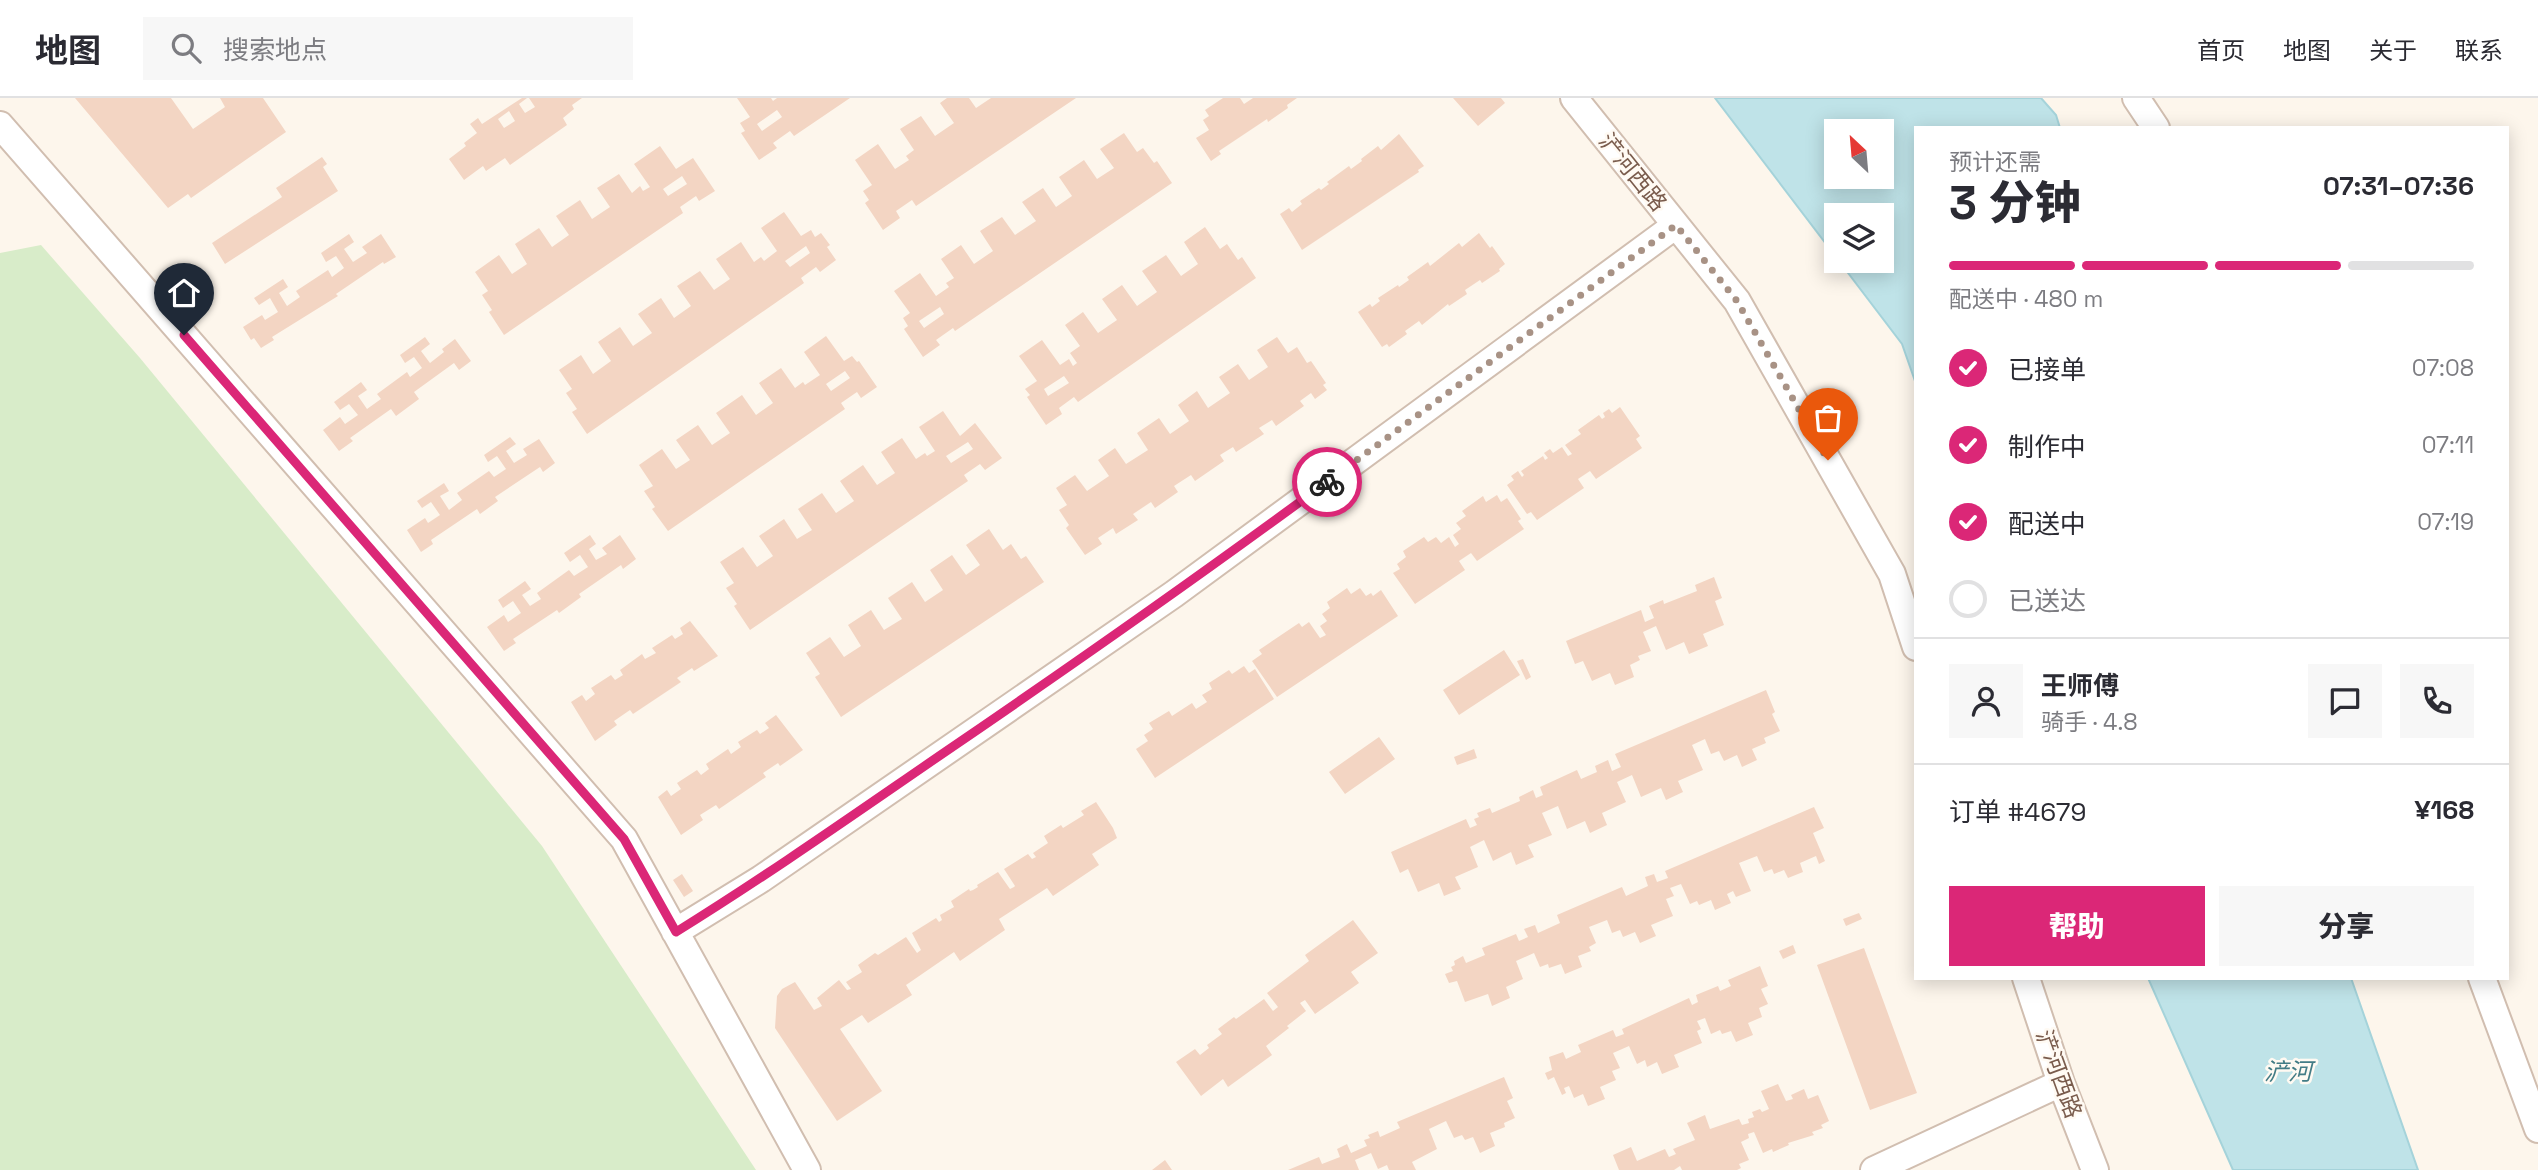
<!DOCTYPE html>
<html lang="zh">
<head>
<meta charset="utf-8">
<style>
  :root { --surface:#fff; --page:#f7f7f7; --text:#2b2b33; --muted:#7c7c81; --line:#e1e1e2; --accent:#db2777 }
  body { margin:0; font-family:"Space Grotesk","Noto Sans SC",sans-serif; background:var(--page); color:var(--text); height:100vh; display:flex; flex-direction:column; font-size:26px; white-space:nowrap }
  * { box-sizing:border-box; margin:0 }
  p { font-size:23px; color:var(--muted) }
  .icon { flex:none; width:38px; height:38px; fill:none; stroke:currentColor; stroke-width:2; stroke-linecap:round; stroke-linejoin:round }
  .map { position:relative; flex:1; overflow:hidden }
  .side { position:absolute; left:1914px; top:28px; width:595px; height:854px; display:flex; flex-direction:column; background:var(--surface); border-radius:0px; box-shadow:0 4px 18px #0003 }
  .side>* { flex:none }
  .needle { width:46px; rotate:334deg }
  .fabs { position:absolute; left:1824px; top:21px; display:grid; gap:14px }
  .fabs a { display:grid; place-items:center; width:70px; height:70px; border-radius:0px; background:var(--surface); box-shadow:0 4px 18px #0003; font-size:35px }
  .pin { position:absolute; display:grid; place-items:center; width:60px; height:60px; color:#fff; margin:-72px -30px; border-radius:50% 50% 50% 0; rotate:-45deg; box-shadow:0 0 7px #0007 }
  .pin .icon { rotate:45deg }
  .courier { position:absolute; display:grid; place-items:center; width:70px; height:70px; margin:-35px; border:5px solid #db2777; border-radius:50%; background:#fff; color:#222; box-shadow:0 2px 9px #0007 }
  .summary em { font-style:normal; font-weight:800 }
  .summary div { display:flex; flex-direction:column-reverse }
  .summary { display:flex; align-items:center; justify-content:space-between; height:119px; padding:0 35px }
  h1 { font-size:46px; font-weight:800; line-height:52px }
  .bar { display:grid; grid-template-columns:repeat(4,1fr); gap:10px 7px; align-content:center; height:84px; padding:0 35px }
  .bar i { height:9px; border-radius:5px; background:var(--line) }
  .bar .active { background:var(--accent) }
  .bar p { grid-column:span 4 }
  .line { display:flex; align-items:center; gap:18px; padding:0 35px; border-top:2px solid var(--line) }
  .line div { flex:1 }
  .round { display:grid; place-items:center; flex:none; width:74px; height:74px; border-radius:0px; background:var(--page) }
  ol { padding:0 35px; list-style:none }
  li { display:flex; align-items:center; gap:21px; height:77px }
  li p { margin-inline-start:auto }
  li .icon { padding:7px; border-radius:50%; background:var(--accent); color:#fff; stroke-width:4 }
  li:last-child { color:var(--muted) }
  li i { width:38px; height:38px; border:4px solid var(--line); border-radius:50% }
  .primary-button { display:flex; gap:14px; margin-top:auto; padding:14px 35px }
  .primary-button a { flex:1; height:80px; border-radius:0px; background:var(--accent); color:#fff; font-size:28px; font-weight:800; line-height:80px; text-align:center }
  .primary-button a+a { background:var(--page); color:var(--text) }
  header { display:flex; align-items:center; gap:42px; box-sizing:border-box; height:98px; padding:0 35px; background:var(--surface); border-bottom:2px solid var(--line) }
  header strong { font-size:33px }
  nav { display:flex; gap:38px; margin-inline-start:auto; font-size:24px }
  .search { width:490px; height:63px; background:var(--page); display:flex; align-items:center; gap:18px; box-sizing:border-box; padding:0 24px; border-radius:0px; color:var(--muted); font-size:26px }
  .map>svg:first-child { display:block }
</style>
</head>
<body>
<header>
<strong>地图</strong>
<div class="search"><svg class="icon" aria-label="search" viewBox="0 0 24 24"><circle cx="10" cy="10" r="6"/><path d="M15 15l6 6"/></svg>搜索地点</div>
<nav><a>首页</a><a>地图</a><a>关于</a><a>联系</a></nav>
</header>
<div class="map">
<svg width="2538" height="1072" viewBox="0 0 2538 1072">
  <rect width="100%" height="100%" fill="#fdf6ec"/>
  <!-- green -->
  <path fill="#d8ecc9" d="M41,147L140,260L542,748L756,1072H0V155Z"/>
  <!-- water -->
  <path fill="#bfe3e8" stroke="#a5d3da" stroke-width="2" fill-rule="evenodd" d="M1715,0H2041L2056,17L2060,30H1916V286L1902,246L1839,163H1881V117H1836V159ZM1836,33H1881V79H1836Z
    M2148,880H2351L2418,1072H2233Z"/>
  <!-- building -->
  <path fill="#f3d5c3" fill-rule="evenodd" d="M75,0H171L193,31L225,9L220,0H263L286,34L191,100L188,96L168,110Z
    M522,0H527L519,6L525,15L535,9L529,0H582L572,7L574,11L563,20L567,27L510,67L505,60L486,73L483,68L464,82L449,61L466,48L464,45L477,35L470,26L478,20L482,26ZM509,13L515,23L504,30L498,21Z
    M737,0H771L773,3L777,0H850L794,38L790,33L773,45L777,50L759,62L741,35L745,33L740,25L750,19ZM777,12L782,19L762,33L757,26Z
    M947,0H969L976,10L991,0H1076L916,108L912,102L896,113L900,120L883,132L865,105L869,102L863,93L872,87L855,62L878,46L895,71L909,62L906,58L914,52L900,31L921,18L935,38L954,25L940,5Z
    M1223,0H1240L1244,6L1253,0H1297L1287,7L1288,10L1268,24L1267,21L1219,53L1221,56L1211,63L1196,40L1209,32L1203,22L1209,18L1205,12Z
    M1453,0H1501L1505,5L1478,28Z
    M1124,35L1137,54L1143,50L1154,65L1157,63L1172,85L955,233L953,230L936,242L940,247L923,259L904,231L908,228L903,220L910,215L894,193L920,175L936,198L949,189L946,185L954,180L941,161L961,147L974,166L993,153L980,133L1002,119L1015,137L1036,123L1022,104L1043,90L1056,109L1072,98L1059,79L1084,62L1097,81L1114,70L1100,51ZM940,209L944,216L924,230L919,223Z
    M1399,36L1424,68L1418,72L1419,74L1302,152L1280,116L1289,110L1292,114L1302,106L1300,103L1319,90L1321,92L1329,86L1327,84L1349,68L1351,71L1362,63L1361,61L1378,48L1381,52Z
    M660,48L676,71L693,60L715,93L699,103L696,98L680,109L683,115L504,237L489,214L492,212L482,197L488,193L475,174L499,157L512,176L527,166L515,146L539,130L552,149L569,137L556,118L580,102L592,121L610,109L597,90L619,76L632,95L640,88L643,93L650,89L634,66ZM682,78L687,86L668,98L663,91Z
    M322,59L327,66L323,69L338,93L225,166L212,145L282,99L276,90Z
    M784,114L801,138L811,132L815,139L821,135L830,147L827,149L836,162L820,174L816,169L801,180L804,185L587,336L572,314L577,311L566,295L572,291L559,272L581,257L593,276L611,263L598,244L620,229L633,248L652,235L638,216L661,200L674,220L691,208L677,188L700,173L714,192L730,181L716,161L741,144L754,164L761,159L764,163L777,153L761,130ZM806,148L810,155L790,169L785,163Z
    M1205,129L1220,151L1227,146L1238,162L1242,159L1256,180L1078,304L1074,299L1059,310L1062,316L1046,327L1027,299L1030,297L1025,291L1037,283L1019,258L1042,242L1060,267L1069,261L1073,268L1077,265L1070,255L1080,248L1065,227L1083,214L1098,235L1117,222L1102,201L1122,187L1137,208L1157,194L1142,173L1166,157L1181,178L1198,166L1184,144ZM1064,278L1069,285L1048,298L1044,291Z
    M1479,135L1490,150L1492,148L1505,166L1499,171L1500,173L1482,185L1480,182L1465,192L1467,196L1449,208L1448,206L1422,227L1419,223L1405,233L1407,236L1389,249L1387,246L1382,249L1358,214L1370,206L1372,209L1380,203L1378,200L1398,187L1399,189L1409,182L1407,179L1428,164L1430,168L1459,145L1462,149Z
    M349,136L354,144L344,151L353,164L367,155L362,149L381,136L396,159L384,166L383,164L336,196L338,198L272,239L274,242L261,250L254,240L251,242L243,229L262,217L265,222L278,214L270,200L259,207L254,200L283,181L288,189L279,195L287,208L300,199L296,193L328,172L332,179L344,170L336,158L326,164L321,155Z
    M826,238L844,263L852,258L857,264L859,263L877,289L861,300L857,294L841,305L845,311L668,433L652,411L655,409L644,393L653,388L639,367L662,351L676,371L690,362L676,342L698,327L712,347L730,335L716,315L742,297L756,317L773,305L759,285L781,270L795,290L803,284L805,287L820,277L804,254ZM845,273L850,280L831,293L826,286Z
    M425,239L430,246L421,253L430,265L444,254L442,251L455,241L471,263L459,272L454,265L414,294L419,301L396,318L391,311L350,340L353,343L339,353L323,332L340,319L345,326L358,317L349,306L340,312L334,304L361,284L367,292L358,298L367,311L381,301L377,296L407,274L410,279L422,270L414,259L405,265L400,257Z
    M1277,239L1288,255L1297,249L1307,265L1311,263L1326,285L1323,287L1327,292L1315,301L1311,295L1300,303L1304,308L1276,328L1272,322L1259,330L1264,336L1236,354L1233,349L1220,357L1224,363L1195,383L1191,377L1174,388L1178,394L1155,410L1151,404L1133,416L1138,422L1116,436L1113,430L1098,440L1102,446L1085,457L1066,430L1069,427L1059,412L1067,407L1056,390L1075,377L1087,393L1109,378L1098,362L1115,350L1126,366L1148,352L1137,335L1159,320L1170,336L1189,323L1178,307L1197,293L1208,310L1230,295L1219,279L1238,266L1249,282L1268,269L1257,252Z
    M1620,309L1640,338L1636,341L1642,350L1596,381L1590,373L1578,381L1584,390L1537,422L1531,414L1527,416L1507,387L1514,382L1511,378L1518,373L1522,379L1524,377L1521,373L1543,358L1545,362L1548,360L1544,355L1550,351L1553,355L1562,349L1568,358L1572,356L1565,347L1581,336L1578,332L1599,317L1602,321L1605,319L1603,315L1609,311L1612,315Z
    M943,313L960,338L975,325L1002,360L985,372L980,366L964,377L968,383L750,532L734,508L737,506L726,490L734,485L720,464L743,449L757,469L773,458L759,438L784,421L797,441L812,432L798,411L822,395L836,415L854,403L840,383L863,367L877,387L895,375L881,354L902,340L916,361L925,355L927,358L935,353L919,329ZM968,344L973,351L951,365L946,358Z
    M510,339L516,346L506,353L514,365L527,357L523,351L539,341L555,365L543,374L540,369L495,399L498,403L480,416L477,411L431,442L433,446L421,454L407,432L425,420L428,425L440,417L431,404L422,410L417,403L444,385L449,393L440,398L449,412L462,402L457,395L489,373L494,379L506,371L497,358L488,364L484,357Z
    M1497,397L1501,404L1507,400L1521,421L1518,423L1524,431L1477,463L1471,455L1459,463L1465,472L1415,506L1393,475L1400,471L1397,466L1406,459L1403,453L1424,439L1428,444L1436,439L1441,445L1449,439L1455,449L1459,446L1453,437L1461,431L1456,425L1466,418L1462,413L1483,398L1486,404Z
    M989,431L1003,452L1011,446L1021,461L1026,458L1044,484L841,619L815,579L820,576L806,555L830,539L844,559L861,548L848,527L871,512L884,532L902,521L888,500L912,484L925,504L943,492L930,472L952,457L966,477L980,467L966,447Z
    M590,437L596,446L589,451L596,462L607,456L602,450L620,437L636,461L623,471L621,467L579,496L581,499L559,515L557,512L513,541L516,545L504,553L487,529L504,517L508,524L521,515L513,503L503,510L498,502L525,483L531,491L522,497L530,508L541,501L537,495L569,472L574,478L588,469L580,457L570,464L564,455Z
    M1714,479L1722,500L1715,503L1724,527L1703,536L1708,548L1689,556L1684,544L1666,552L1656,528L1643,534L1651,553L1638,558L1640,562L1630,567L1634,579L1615,587L1610,575L1592,583L1583,563L1575,566L1566,543L1641,512L1645,524L1654,520L1649,508L1663,502L1664,506L1697,493L1695,487Z
    M1347,490L1351,496L1360,490L1366,498L1371,495L1373,498L1381,492L1398,518L1277,599L1252,563L1262,556L1259,552L1299,525L1302,529L1309,524L1320,540L1326,537L1320,528L1327,523L1322,516L1330,510L1327,504Z
    M690,523L718,558L694,573L692,570L677,580L681,584L633,616L630,612L614,623L617,627L595,643L571,604L582,597L586,603L595,596L591,590L611,577L615,582L623,577L620,572L642,556L645,561L656,555L652,550L672,537L675,541L683,536L680,530Z
    M1504,552L1520,577L1459,617L1443,592Z
    M1523,561L1531,579L1526,582L1517,563Z
    M1244,568L1249,575L1255,571L1274,601L1155,680L1136,651L1148,643L1144,637L1153,631L1149,625L1169,613L1172,618L1192,605L1196,611L1207,604L1202,597L1212,591L1209,585L1229,572L1232,576Z
    M1766,592L1775,614L1772,616L1780,633L1764,640L1766,645L1752,651L1757,662L1742,669L1737,657L1724,663L1719,653L1711,656L1705,641L1692,647L1703,672L1678,683L1683,694L1666,702L1661,690L1641,699L1632,677L1617,684L1626,704L1602,715L1607,727L1590,735L1585,723L1567,731L1558,708L1542,715L1552,737L1528,747L1534,759L1516,767L1511,754L1493,763L1484,742L1470,749L1478,769L1455,779L1461,791L1444,798L1439,785L1418,794L1408,771L1400,775L1391,754L1466,721L1470,730L1477,727L1474,721L1479,719L1477,715L1490,710L1492,715L1520,703L1519,699L1533,692L1536,700L1543,697L1540,689L1577,672L1581,681L1597,674L1595,668L1608,662L1612,673L1621,669L1615,656Z
    M776,617L803,652L780,668L778,665L763,675L766,679L719,711L716,707L700,717L703,722L681,737L658,699L667,692L671,698L681,691L677,685L697,672L701,677L709,671L706,666L728,651L731,656L741,649L738,644L757,632L760,636L769,630L765,625Z
    M1379,639L1395,661L1345,696L1329,674Z
    M1474,651L1477,660L1457,667L1454,659Z
    M1096,704L1113,730L1117,740L1092,756L1099,767L1053,798L1047,790L999,821L1005,832L960,863L954,854L909,885L906,887L912,897L868,925L862,917L840,931L882,993L837,1023L775,930L777,898L782,891L795,884L814,912L822,908L817,900L839,882L847,892L851,891L846,884L862,874L858,867L875,855L878,857L906,839L917,855L921,852L912,835L936,820L939,824L942,822L940,817L954,809L951,803L969,791L970,793L973,792L978,789L977,787L998,774L1010,791L1014,789L1015,788L1004,771L1028,756L1032,761L1036,759L1033,755L1048,745L1044,738L1061,727L1063,730L1084,717L1081,713Z
    M1814,709L1824,730L1813,735L1825,763L1819,766L1816,758L1800,765L1803,774L1788,780L1784,772L1774,776L1772,771L1764,774L1757,758L1739,765L1751,793L1736,799L1733,793L1727,796L1731,805L1715,812L1711,802L1699,807L1697,803L1690,806L1681,786L1670,790L1674,798L1666,801L1673,818L1651,827L1656,838L1640,845L1635,834L1623,839L1620,832L1612,835L1607,822L1589,829L1596,845L1589,849L1591,853L1578,858L1582,869L1565,876L1561,866L1549,870L1548,866L1540,869L1534,855L1516,863L1523,881L1506,889L1510,900L1492,908L1488,896L1465,904L1457,883L1449,885L1445,876L1453,873L1451,869L1455,867L1454,863L1463,858L1466,865L1485,857L1482,850L1516,836L1519,843L1528,839L1524,831L1535,827L1538,835L1560,825L1557,817L1622,789L1626,798L1648,788L1645,779L1654,776L1657,784L1668,780L1665,773Z
    M682,776L693,793L684,799L673,782Z
    M1859,815L1862,821L1846,828L1843,821Z
    M1353,822L1378,855L1351,874L1359,885L1315,916L1305,902L1300,905L1306,913L1287,928L1289,930L1266,948L1272,957L1228,989L1223,981L1201,998L1176,964L1195,951L1200,957L1209,950L1207,947L1222,936L1218,931L1234,919L1236,921L1264,901L1273,913L1278,909L1267,895L1309,863L1305,857Z
    M1793,847L1796,855L1783,861L1779,853Z
    M1864,850L1917,995L1870,1012L1817,867Z
    M1760,868L1768,888L1761,891L1768,906L1759,910L1762,919L1748,925L1753,937L1736,944L1731,933L1722,936L1720,932L1711,936L1705,920L1697,923L1701,931L1697,933L1702,945L1674,957L1679,969L1662,976L1657,964L1647,969L1645,962L1637,966L1629,948L1613,955L1620,970L1612,973L1616,982L1600,989L1605,1001L1588,1008L1583,996L1574,1000L1569,988L1564,990L1566,995L1562,997L1554,979L1548,982L1545,975L1552,972L1549,959L1563,954L1566,961L1581,954L1578,947L1613,932L1616,939L1624,936L1622,931L1689,900L1692,907L1698,904L1696,897L1718,888L1720,893L1731,888L1728,882Z
    M1504,979L1513,1000L1507,1003L1515,1020L1504,1025L1505,1029L1490,1035L1495,1048L1480,1055L1473,1039L1465,1042L1462,1037L1454,1040L1446,1023L1429,1031L1437,1051L1412,1064L1416,1072H1389L1387,1067L1378,1071L1371,1055L1355,1062L1359,1072H1288L1319,1059L1322,1066L1340,1059L1337,1051L1347,1046L1351,1055L1367,1048L1364,1042L1370,1040L1368,1037L1378,1033L1380,1039L1400,1030L1397,1024Z
    M1778,986L1786,1003L1793,1001L1791,997L1804,991L1808,1001L1818,997L1829,1023L1821,1027L1823,1030L1812,1034L1814,1037L1788,1045L1789,1047L1773,1054L1772,1051L1763,1055L1754,1034L1748,1036L1749,1040L1741,1044L1749,1062L1739,1066L1741,1070L1737,1072H1682L1680,1068L1674,1072H1619L1613,1057L1631,1049L1637,1063L1665,1051L1669,1059L1676,1056L1673,1051L1695,1042L1687,1025L1705,1017L1710,1031L1739,1021L1742,1027L1749,1025L1748,1021L1754,1019L1752,1014L1760,1011L1762,1014L1769,1011L1761,993Z
    M1165,1062L1172,1072H1152Z"/>
  <g fill="none" stroke-linecap="round" stroke-linejoin="round">
    <defs>
      <path id="tertiary" d="M1574,0L1737,203L1892,476L1916,549
        M2136,0L2156,30
        M0,27L624,741L807,1072
        M675,834L761,781L1174,496L1676,127
        M2026,880L2061,985L2095,1072
        M2482,880L2538,1031
        M1874,1072L2061,985"/>
    </defs>
    <!-- tertiary casing -->
    <use href="#tertiary" stroke="#d1beb0" stroke-width="30"/>
    <!-- tertiary -->
    <use href="#tertiary" stroke="#fff" stroke-width="26"/>
  </g>
  <g fill="none" stroke-linecap="round" stroke-linejoin="round">
    <!-- done -->
    <path stroke="#a89285" stroke-width="7" stroke-dasharray="0 12.6" d="M1327,384L1676,127L1737,203L1828,362"/>
    <!-- route -->
    <path stroke="#db2777" stroke-width="9" d="M184,237L624,741L676,834C768,777 856,715 945,654C1074,566 1201,477 1327,384"/>
  </g>
  <g text-anchor="middle" dominant-baseline="central" stroke-width="5" stroke-linejoin="round" paint-order="stroke">
    <!-- street labels -->
    <g font-size="23" fill="#7a5c4d" stroke="#fffaf3">
      <text transform="translate(1633 74) rotate(51)">浐河西路</text>
      <text transform="translate(2059 976) rotate(70)">浐河西路</text>
    </g>
    <!-- water labels -->
    <g font-size="24" font-style="italic" fill="#437c86" stroke="#fffaf3">
      <text x="2288" y="973">浐河</text>
    </g>
  </g>
</svg>
<div class="fabs">
<a><svg class="needle" viewBox="-14 -14 28 28"><path d="M0-13l5 13h-10z" fill="#e53935"/><path d="M0 13l5-13h-10z" fill="#7c7c81"/></svg></a>
<a><svg class="icon" aria-label="layers" viewBox="0 0 24 24"><path d="M12 4l9 5-9 5-9-5zM3 14l9 5 9-5"/></svg></a>
</div>
<div class="pin" style="left:1828px;top:362px;background:#ea580c"><svg class="icon" aria-label="bag" viewBox="0 0 24 24"><path d="M5 8h14l-1 12H6zM9 8a3 3 0 0 1 6 0"/></svg></div>
<div class="pin" style="left:184px;top:237px;background:#1f2937"><svg class="icon" aria-label="home" viewBox="0 0 24 24"><path d="M3 11l9-7 9 7M6 9v11h12V9"/></svg></div>
<div class="courier" style="left:1327px;top:384px"><svg class="icon" aria-label="bike" viewBox="0 0 24 24"><circle cx="6" cy="16" r="4"/><circle cx="18" cy="16" r="4"/><path d="M6 16l4-8h5l3 8M10 8l3 8H6M13 5h3"/></svg></div>
<section class="side">
<div class="summary"><div><h1>3 分钟</h1><p>预计还需</p></div><em>07:31–07:36</em></div>
<div class="bar"><i class="active"></i><i class="active"></i><i class="active"></i><i></i><p>配送中 · 480 m</p></div>
<ol>
<li><svg class="icon" aria-label="check" viewBox="0 0 24 24"><path d="M5 12l5 5 9-10"/></svg>已接单<p>07:08</p></li>
<li><svg class="icon" aria-label="check" viewBox="0 0 24 24"><path d="M5 12l5 5 9-10"/></svg>制作中<p>07:11</p></li>
<li><svg class="icon" aria-label="check" viewBox="0 0 24 24"><path d="M5 12l5 5 9-10"/></svg>配送中<p>07:19</p></li>
<li><i></i>已送达</li>
</ol>
<div class="line" style="height:126px"><a class="round"><svg class="icon" aria-label="person" viewBox="0 0 24 24"><circle cx="12" cy="8" r="4"/><path d="M4 21q1-7 8-7t8 7"/></svg></a><div><b>王师傅</b><p>骑手 · 4.8</p></div><a class="round"><svg class="icon" aria-label="chat" viewBox="0 0 24 24"><path d="M4 5h16v11H9l-5 4z"/></svg></a><a class="round"><svg class="icon" aria-label="phone" viewBox="0 0 24 24"><path d="M5 4h4l2 5-3 2q2 4 5 5l2-3 5 2v4C11 20 4 13 5 4z"/></svg></a></div>
<div class="line" style="height:91px"><div>订单 #4679</div><b>¥168</b></div>
<div class="primary-button"><a>帮助</a><a>分享</a></div>
</section>
</div>
</body>
</html>
